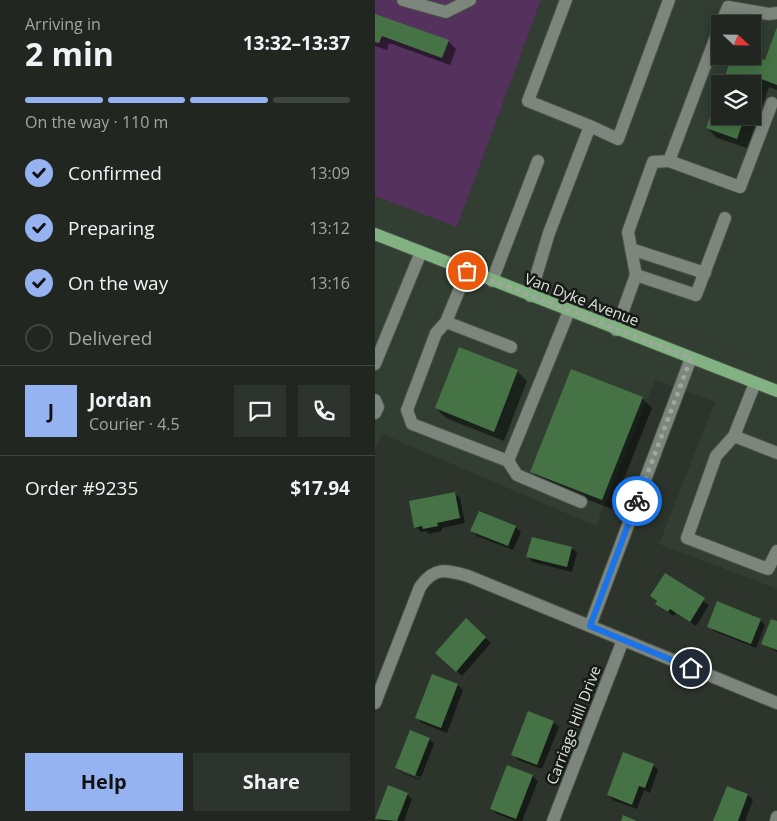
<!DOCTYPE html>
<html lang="en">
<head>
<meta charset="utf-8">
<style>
  :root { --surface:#212720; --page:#2d332d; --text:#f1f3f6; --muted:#a2a5a5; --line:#3e443e; --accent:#95b2f1 }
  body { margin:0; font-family:"Open Sans",sans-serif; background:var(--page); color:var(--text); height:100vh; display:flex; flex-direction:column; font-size:19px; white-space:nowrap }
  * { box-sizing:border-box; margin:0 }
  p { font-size:16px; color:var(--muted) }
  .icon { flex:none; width:28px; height:28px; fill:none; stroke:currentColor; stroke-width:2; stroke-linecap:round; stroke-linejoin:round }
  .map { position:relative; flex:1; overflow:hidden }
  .panel { display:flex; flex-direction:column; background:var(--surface); width:375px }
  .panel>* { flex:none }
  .needle { width:32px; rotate:112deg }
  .fabs { position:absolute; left:336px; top:15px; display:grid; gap:10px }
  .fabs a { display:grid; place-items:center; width:50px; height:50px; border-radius:0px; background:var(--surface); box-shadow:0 2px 12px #0003,0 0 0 1px var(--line); font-size:25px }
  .pin { position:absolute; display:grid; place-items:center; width:42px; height:42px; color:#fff; margin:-21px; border:2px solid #fff; border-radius:50%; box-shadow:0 1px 5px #0007 }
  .courier { position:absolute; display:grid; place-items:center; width:50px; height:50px; margin:-25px; border:4px solid #1a73e8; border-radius:50%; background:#fff; color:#222; box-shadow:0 1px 6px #0007 }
  .headline em { font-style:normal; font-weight:700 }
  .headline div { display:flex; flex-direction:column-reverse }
  .headline { display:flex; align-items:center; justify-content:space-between; height:85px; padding:0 25px }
  h1 { font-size:32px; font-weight:700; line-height:38px }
  .bar { display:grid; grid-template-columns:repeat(4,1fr); gap:8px 5px; align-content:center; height:60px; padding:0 25px }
  .bar i { height:6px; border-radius:4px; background:var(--line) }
  .bar .active { background:var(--accent) }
  .bar p { grid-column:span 4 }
  .line { display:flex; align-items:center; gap:12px; padding:0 25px; border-top:1px solid var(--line) }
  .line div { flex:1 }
  .round { display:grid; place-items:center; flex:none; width:52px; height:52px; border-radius:0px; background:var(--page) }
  ol { padding:0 25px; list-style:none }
  li { display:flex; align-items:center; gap:15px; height:55px }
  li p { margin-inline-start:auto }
  li .icon { padding:5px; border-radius:50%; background:var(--accent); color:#111; stroke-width:4 }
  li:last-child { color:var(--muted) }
  li i { width:28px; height:28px; border:2px solid var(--line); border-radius:50% }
  .cta { display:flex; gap:10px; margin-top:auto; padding:10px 25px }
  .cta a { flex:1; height:58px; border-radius:0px; background:var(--accent); color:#111; font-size:20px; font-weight:700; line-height:58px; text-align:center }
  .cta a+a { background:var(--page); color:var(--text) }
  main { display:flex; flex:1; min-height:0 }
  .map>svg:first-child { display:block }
</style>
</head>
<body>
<main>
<section class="panel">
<div class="headline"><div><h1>2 min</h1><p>Arriving in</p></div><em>13:32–13:37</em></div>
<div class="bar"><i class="active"></i><i class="active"></i><i class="active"></i><i></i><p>On the way · 110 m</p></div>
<ol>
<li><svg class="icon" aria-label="check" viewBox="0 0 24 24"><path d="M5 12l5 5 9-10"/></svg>Confirmed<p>13:09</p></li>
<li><svg class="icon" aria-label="check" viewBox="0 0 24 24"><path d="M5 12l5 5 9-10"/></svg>Preparing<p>13:12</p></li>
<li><svg class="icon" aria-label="check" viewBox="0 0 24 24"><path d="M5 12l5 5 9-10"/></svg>On the way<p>13:16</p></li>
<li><i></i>Delivered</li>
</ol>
<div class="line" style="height:90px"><b class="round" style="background:var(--accent);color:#111">J</b><div><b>Jordan</b><p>Courier · 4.5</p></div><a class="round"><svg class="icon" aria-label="chat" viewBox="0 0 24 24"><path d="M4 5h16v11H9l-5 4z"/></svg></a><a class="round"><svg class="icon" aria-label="phone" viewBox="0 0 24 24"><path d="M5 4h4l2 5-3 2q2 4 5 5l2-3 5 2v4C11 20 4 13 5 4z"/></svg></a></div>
<div class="line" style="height:65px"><div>Order #9235</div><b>$17.94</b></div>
<div class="cta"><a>Help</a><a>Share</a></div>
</section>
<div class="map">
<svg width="402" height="821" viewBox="0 0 402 821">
  <rect width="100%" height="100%" fill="#2c342b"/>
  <!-- built -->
  <path fill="#313e31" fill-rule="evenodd" d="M166,0H402V589L284,544L340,402L280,380L221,526L7,434L0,450V196L82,226ZM345,24H378V56H345ZM345,84H378V116H345Z"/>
  <!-- green -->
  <path fill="#55315d" d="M0,0H166L82,227L0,196Z"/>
  <!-- shadow -->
  <path fill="#0007" fill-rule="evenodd" d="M0,15L73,41L81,49L75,65L14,43L12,50L0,46Z
    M402,30V90L394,87L372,148L342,138L332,128L345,92V116H378V84L391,62Z
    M142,371L152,381L129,441L71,418L61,408Z
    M267,398L277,408L237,509L167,482L157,472Z
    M79,493L85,498L90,523L67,528V531L54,534L51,531L46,532L41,527Z
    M140,527L146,532L138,550L102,536L97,531Z
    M197,548L202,553L197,572L158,562L153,557Z
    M290,575L334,605L321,626L301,613L299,616L287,609L277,596Z
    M91,620L116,643L87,676L67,658Z
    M385,620L390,625L381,648L339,631L334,626Z
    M402,622V652L388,644Z
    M58,676L83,685L88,690L72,733L47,723L42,718Z
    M178,722L184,727L167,769L143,760L138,754Z
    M54,739L59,744L45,780L27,773L22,768ZM26,769L46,777L45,779L26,772Z
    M278,765L283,770L275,793L269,790L262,809L238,800L233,795Z
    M158,776L163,781L147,821H140L122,814L117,809Z
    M32,794L37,799L29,821H4L1,818Z
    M373,795L378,800L370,821H340Z"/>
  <!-- building -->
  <path fill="#457345" d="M0,14L74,40L67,58L7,36L4,43L0,42Z
    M402,27V85L384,78L378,96V84H347L357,56H378L390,60Z
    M345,90V116H370L362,139L331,128Z
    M84,347L143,370L119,432L60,408Z
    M196,369L268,397L227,500L155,472Z
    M80,492L85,518L62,523L63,526L48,529L47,526L39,528L34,501Z
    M104,511L141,526L133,546L95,531Z
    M157,537L197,547L192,567L151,557Z
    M290,573L330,598L315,622L295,609L293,612L280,604L282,601L275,596Z
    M342,601L386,619L376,644L332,627Z
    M91,618L111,637L81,672L60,653Z
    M396,619L402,621V650L386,644Z
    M57,674L83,684L66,728L40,718Z
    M153,711L179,721L162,765L136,755Z
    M35,730L55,738L40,776L20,768Z
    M248,752L279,764L270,788L264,786L257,805L232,795Z
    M132,765L158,775L141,819L115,809Z
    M13,785L33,793L22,821L0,819Z
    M352,786L373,794L363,821H338Z
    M248,815L262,821H246Z"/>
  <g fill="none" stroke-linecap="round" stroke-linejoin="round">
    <defs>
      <path id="minor" d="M28,0L71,12L95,0
        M191,0L153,101L215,126
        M346,24L353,7L394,14L402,13
        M294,161L365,187L397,103
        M256,249L330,273
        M92,271L71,322L61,333L32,410L37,424L133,461L194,311
        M261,275L321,295L350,218
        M117,281L163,161
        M155,296L174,233L215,126L243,139L294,0
        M71,322L136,347
        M241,330L261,275L253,232L278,162L294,161L345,26
        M0,364L46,252
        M380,383L359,436L402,453
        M0,400L3,407L0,413
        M359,436L341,456L312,538L393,569L402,551
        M133,461L142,475L206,502
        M215,626L316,358
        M0,703L45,587C59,567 70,569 93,576L402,703
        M178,821L248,640
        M401,821L402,817"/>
      <path id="major" d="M0,234L402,391"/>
    </defs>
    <!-- minor casing -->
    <use href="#minor" stroke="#495048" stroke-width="14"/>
    <!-- major casing -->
    <use href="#major" stroke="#495048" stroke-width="14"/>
    <!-- minor -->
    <use href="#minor" stroke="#7c867c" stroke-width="12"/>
    <!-- major -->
    <use href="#major" stroke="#82b282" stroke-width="12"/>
  </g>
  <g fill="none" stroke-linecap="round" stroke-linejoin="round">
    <!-- done -->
    <path stroke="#a0a69f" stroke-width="5" stroke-dasharray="0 9" d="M92,271L316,358L262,501"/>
    <!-- route -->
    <path stroke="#1a73e8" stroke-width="6" d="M262,501L215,626L316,668"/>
  </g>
  <g text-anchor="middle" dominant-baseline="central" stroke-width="5" stroke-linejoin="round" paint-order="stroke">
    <!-- street labels -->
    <g font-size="15" fill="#dee3dd" stroke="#171a17">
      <text transform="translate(207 299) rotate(21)">Van Dyke Avenue</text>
      <text transform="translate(198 725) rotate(-69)">Carriage Hill Drive</text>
    </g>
  </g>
</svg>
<div class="fabs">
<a><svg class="needle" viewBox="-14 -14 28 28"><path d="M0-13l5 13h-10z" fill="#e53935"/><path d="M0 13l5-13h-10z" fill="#a2a5a5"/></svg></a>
<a><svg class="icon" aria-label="layers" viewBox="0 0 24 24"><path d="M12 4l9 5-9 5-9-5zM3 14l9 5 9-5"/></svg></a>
</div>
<div class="pin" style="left:92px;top:271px;background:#ea580c"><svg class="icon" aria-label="bag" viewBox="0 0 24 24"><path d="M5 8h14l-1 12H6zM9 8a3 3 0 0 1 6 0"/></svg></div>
<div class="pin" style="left:316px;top:668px;background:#1f2937"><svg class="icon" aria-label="home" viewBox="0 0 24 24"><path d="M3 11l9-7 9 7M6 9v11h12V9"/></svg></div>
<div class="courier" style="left:262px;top:501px"><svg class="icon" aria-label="bike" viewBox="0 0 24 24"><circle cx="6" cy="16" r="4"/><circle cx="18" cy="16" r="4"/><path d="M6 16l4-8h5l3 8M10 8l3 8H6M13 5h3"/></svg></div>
</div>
</main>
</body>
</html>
